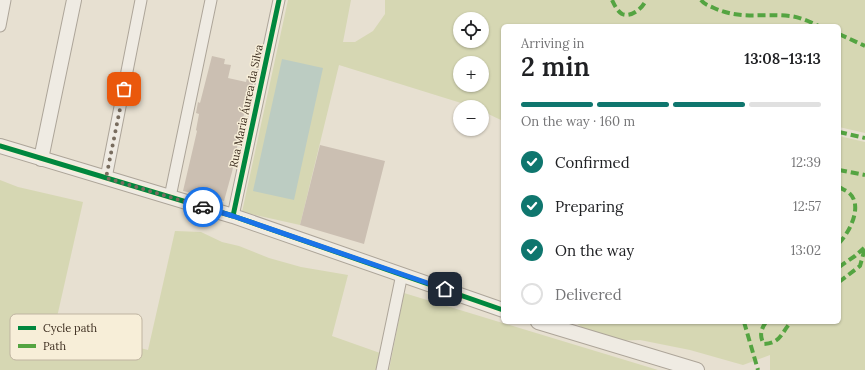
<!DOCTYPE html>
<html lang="en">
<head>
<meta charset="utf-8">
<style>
  :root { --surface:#fff; --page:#f2f2f2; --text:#202124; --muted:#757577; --line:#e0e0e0; --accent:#0f766e }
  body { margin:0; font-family:Lora,serif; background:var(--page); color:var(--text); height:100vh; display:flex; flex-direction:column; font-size:15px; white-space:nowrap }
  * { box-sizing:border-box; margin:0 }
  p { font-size:13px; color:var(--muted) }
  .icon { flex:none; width:22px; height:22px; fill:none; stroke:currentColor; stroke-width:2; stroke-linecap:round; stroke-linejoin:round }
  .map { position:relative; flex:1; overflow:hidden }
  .details { position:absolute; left:501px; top:24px; width:340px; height:300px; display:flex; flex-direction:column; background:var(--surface); border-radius:6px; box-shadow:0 1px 3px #0004 }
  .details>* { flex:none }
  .fabs { position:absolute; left:453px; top:12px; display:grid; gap:8px }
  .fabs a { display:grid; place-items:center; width:36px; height:36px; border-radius:50%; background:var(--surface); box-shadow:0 1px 3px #0004; font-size:20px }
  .pin { position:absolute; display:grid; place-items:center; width:34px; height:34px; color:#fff; margin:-17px; border-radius:8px; box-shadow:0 2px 6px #0006 }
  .courier { position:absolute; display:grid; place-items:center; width:40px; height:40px; margin:-20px; border:3px solid #1a73e8; border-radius:50%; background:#fff; color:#222; box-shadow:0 1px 5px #0007 }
  .summary em { font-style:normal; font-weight:600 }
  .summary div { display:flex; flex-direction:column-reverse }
  .summary { display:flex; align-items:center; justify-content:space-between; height:68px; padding:0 20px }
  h1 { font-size:26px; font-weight:600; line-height:30px }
  .bar { display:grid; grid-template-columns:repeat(4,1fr); gap:6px 4px; align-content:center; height:48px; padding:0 20px }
  .bar i { height:5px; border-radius:3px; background:var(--line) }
  .bar .selected { background:var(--accent) }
  .bar p { grid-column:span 4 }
  ol { padding:0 20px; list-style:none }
  li { display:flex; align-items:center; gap:12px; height:44px }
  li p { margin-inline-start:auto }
  li .icon { padding:4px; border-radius:50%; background:var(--accent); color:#fff; stroke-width:4 }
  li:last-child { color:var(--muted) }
  li i { width:22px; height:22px; border:2px solid var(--line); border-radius:50% }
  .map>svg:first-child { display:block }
</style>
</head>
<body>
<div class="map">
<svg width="865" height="370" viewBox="0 0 865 370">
  <rect width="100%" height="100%" fill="#e7e0d1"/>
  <!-- green -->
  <path fill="#d6d7b3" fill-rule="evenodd" d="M288,0H351L343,42H355L373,31L385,14V0H865V133L839,127V26H503V121L482,111V107H474L339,65L300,225L242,212ZM460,19H482V41H460ZM460,63H482V85H460Z
    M839,136L865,142V370H770V355L743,365L690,350L640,340L611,341L596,338L575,322H839Z
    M0,180L18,187L83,202L55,326L148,350L175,231L201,232L222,242L239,246L269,258L301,267L348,275L332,336L380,353L377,370H0Z
    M404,293L658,370H389Z"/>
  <!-- water -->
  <path fill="#bcccc2" d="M282,59L323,68L294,200L253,191Z"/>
  <!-- building -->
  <path fill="#cbbfb2" d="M212,56L225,59L224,64L231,65L228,78L246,82L247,78L254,80L251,95L248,94L232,172L224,201L183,191L194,144L197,131L196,130L199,114L196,113L198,102L200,103Z
    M320,145L385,161L364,244L300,225Z"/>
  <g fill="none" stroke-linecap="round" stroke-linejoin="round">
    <defs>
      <path id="minor" d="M0,26L5,0
        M106,178L141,0
        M170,197L211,0
        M233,216L279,0
        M382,370L402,274"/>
      <path id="tertiary" d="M0,146L233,216L503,310
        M41,159L74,0
        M538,322L697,370"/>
    </defs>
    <!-- minor casing -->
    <use href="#minor" stroke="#ada599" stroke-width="13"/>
    <!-- tertiary casing -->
    <use href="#tertiary" stroke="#ada599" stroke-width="16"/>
    <!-- minor -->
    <use href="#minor" stroke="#efebe3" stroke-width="11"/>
    <!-- tertiary -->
    <use href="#tertiary" stroke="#efebe3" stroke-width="14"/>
    <!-- quiet -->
    <path stroke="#54a441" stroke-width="4" stroke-dasharray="8 4" stroke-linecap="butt" d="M612,0C614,4 617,11 622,14C631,18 643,8 646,0
      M701,0C704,4 709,6 714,8C741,20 762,13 790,16C800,17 810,22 819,26
      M839,34L865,46
      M839,132L865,138
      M839,170L865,175
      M839,187C842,189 845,190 848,192C864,204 850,232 839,243
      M839,267L855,256L864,248
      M839,282L860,266L865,248
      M744,322L758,370
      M766,322C761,329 759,336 764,344C781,343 781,333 791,322"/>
    <defs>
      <path id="cycleway" d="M0,146L233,216L503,310
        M233,216L279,0"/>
    </defs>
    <!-- cycleway casing -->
    <use href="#cycleway" stroke="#f7eed8" stroke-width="8"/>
    <!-- cycleway -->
    <use href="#cycleway" stroke="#00873e" stroke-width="5"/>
  </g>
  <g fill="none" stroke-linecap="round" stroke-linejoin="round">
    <!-- done -->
    <path stroke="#786c5e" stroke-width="4" stroke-dasharray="0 7.2" d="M124,89L106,178L203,207"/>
    <!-- route -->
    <path stroke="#1a73e8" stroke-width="5" d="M203,207L233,216L445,289"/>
  </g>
  <g text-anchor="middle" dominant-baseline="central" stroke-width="3" stroke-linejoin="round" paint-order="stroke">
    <!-- street labels -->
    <g font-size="11" fill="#3d2e20" stroke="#f7eed8">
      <text transform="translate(246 106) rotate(-78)">Rua Maria Áurea da Silva</text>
    </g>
  </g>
  <!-- legend -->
  <rect x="10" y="314" width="132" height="46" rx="6" fill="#f7eed8" stroke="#bfb4a1" stroke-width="1"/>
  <rect x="18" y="326" width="18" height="4" fill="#00873e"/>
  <rect x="18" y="344" width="18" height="4" fill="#54a441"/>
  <g font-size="11" fill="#3d2e20">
    <text x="43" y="332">Cycle path</text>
    <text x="43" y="350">Path</text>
  </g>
</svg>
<div class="fabs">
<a><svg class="icon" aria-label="locate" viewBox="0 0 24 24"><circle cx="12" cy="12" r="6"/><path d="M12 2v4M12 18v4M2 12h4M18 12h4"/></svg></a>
<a>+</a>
<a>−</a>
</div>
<div class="pin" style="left:124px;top:89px;background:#ea580c"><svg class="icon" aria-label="bag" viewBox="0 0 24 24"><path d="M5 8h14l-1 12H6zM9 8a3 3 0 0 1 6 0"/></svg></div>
<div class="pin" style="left:445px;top:289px;background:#1f2937"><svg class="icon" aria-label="home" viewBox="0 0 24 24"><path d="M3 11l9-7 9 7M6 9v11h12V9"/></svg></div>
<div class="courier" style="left:203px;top:207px"><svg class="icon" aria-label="car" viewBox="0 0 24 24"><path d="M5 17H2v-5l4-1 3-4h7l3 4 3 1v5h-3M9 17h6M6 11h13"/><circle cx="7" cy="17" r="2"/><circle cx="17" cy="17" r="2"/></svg></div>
<section class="details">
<div class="summary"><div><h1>2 min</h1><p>Arriving in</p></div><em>13:08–13:13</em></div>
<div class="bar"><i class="selected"></i><i class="selected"></i><i class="selected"></i><i></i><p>On the way · 160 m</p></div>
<ol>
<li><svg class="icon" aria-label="check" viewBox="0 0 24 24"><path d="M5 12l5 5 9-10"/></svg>Confirmed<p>12:39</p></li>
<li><svg class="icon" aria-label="check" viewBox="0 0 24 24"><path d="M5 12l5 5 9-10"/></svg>Preparing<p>12:57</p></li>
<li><svg class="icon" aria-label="check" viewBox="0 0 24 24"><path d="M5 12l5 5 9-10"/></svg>On the way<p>13:02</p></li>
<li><i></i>Delivered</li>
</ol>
</section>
</div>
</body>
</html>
